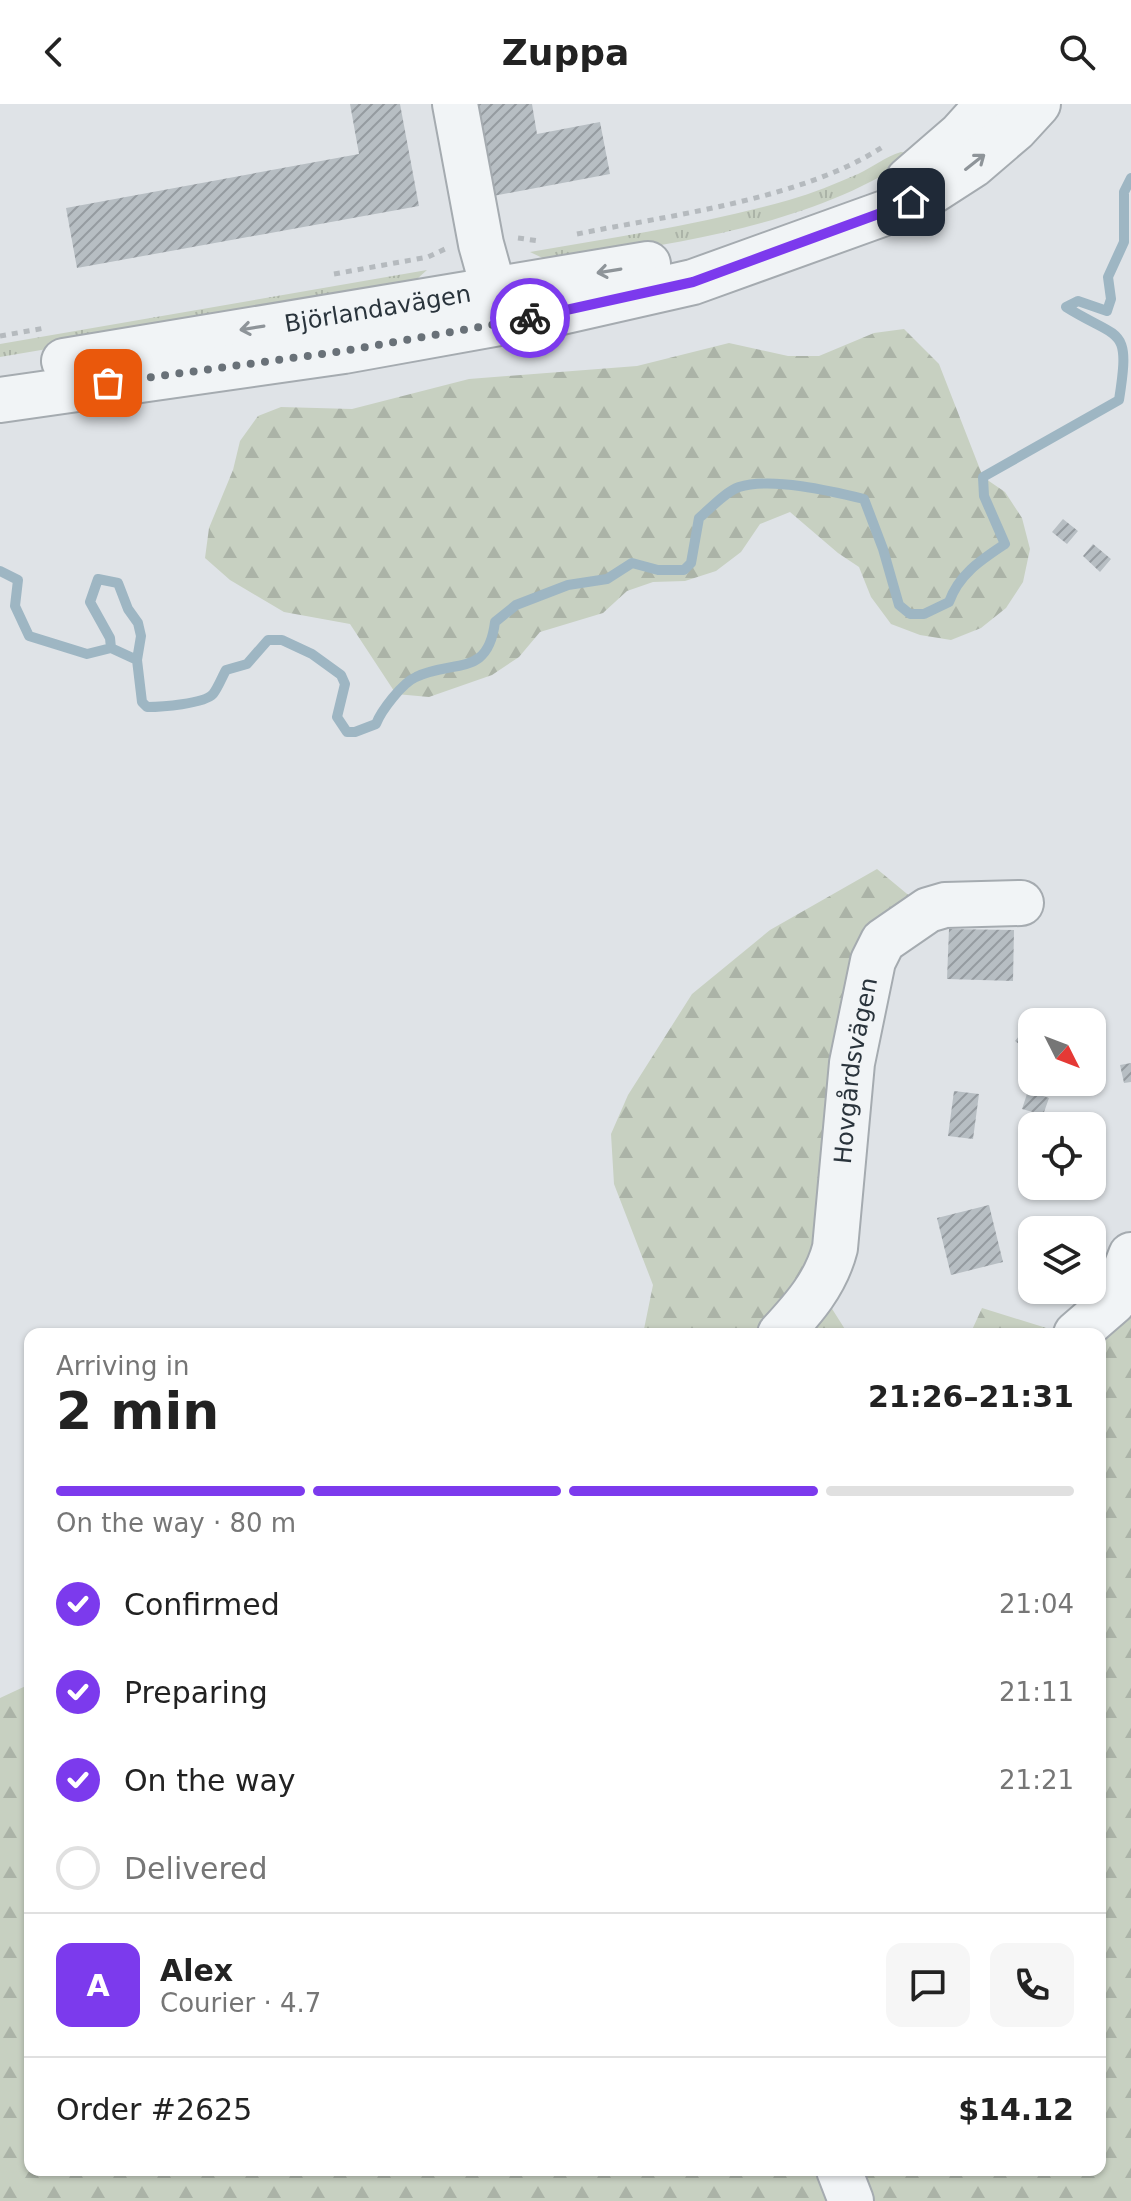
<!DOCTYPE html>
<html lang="en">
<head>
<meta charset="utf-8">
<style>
  :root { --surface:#fff; --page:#f6f6f6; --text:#222; --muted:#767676; --line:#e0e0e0; --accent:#7c3aed }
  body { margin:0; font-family:"DejaVu Sans",sans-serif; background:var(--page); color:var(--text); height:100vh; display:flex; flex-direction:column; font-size:30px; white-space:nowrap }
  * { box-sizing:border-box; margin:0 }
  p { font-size:26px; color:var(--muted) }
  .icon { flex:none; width:44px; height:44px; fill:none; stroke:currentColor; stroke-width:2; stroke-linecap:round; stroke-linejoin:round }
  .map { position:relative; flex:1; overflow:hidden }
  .panel { position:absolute; left:24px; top:1224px; width:1082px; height:848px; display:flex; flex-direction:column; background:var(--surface); border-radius:16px; box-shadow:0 2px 6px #0004 }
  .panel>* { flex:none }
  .needle { width:52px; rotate:132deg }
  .controls { position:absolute; left:1018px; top:904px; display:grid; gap:16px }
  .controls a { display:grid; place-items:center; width:88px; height:88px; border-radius:16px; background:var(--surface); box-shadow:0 2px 6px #0004; font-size:40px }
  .pin { position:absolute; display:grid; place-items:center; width:68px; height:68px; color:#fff; margin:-34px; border-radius:16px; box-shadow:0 4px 12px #0006 }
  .courier { position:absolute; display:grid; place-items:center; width:80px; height:80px; margin:-40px; border:6px solid #7c3aed; border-radius:50%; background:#fff; color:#222; box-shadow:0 2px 10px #0007 }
  .overview em { font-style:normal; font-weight:600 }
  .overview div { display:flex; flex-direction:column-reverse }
  .overview { display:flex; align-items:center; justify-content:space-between; height:136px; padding:0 32px }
  h1 { font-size:52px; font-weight:600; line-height:60px }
  .bar { display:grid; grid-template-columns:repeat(4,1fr); gap:12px 8px; align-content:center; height:96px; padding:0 32px }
  .bar i { height:10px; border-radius:6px; background:var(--line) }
  .bar .active { background:var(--accent) }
  .bar p { grid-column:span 4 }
  .line { display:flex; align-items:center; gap:20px; padding:0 32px; border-top:2px solid var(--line) }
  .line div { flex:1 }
  .round { display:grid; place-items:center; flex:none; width:84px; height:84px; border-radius:16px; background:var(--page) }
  ol { padding:0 32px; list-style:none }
  li { display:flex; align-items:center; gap:24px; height:88px }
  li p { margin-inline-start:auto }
  li .icon { padding:8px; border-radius:50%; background:var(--accent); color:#fff; stroke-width:4 }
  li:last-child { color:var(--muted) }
  li i { width:44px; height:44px; border:4px solid var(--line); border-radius:50% }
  header { display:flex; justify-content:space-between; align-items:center; height:104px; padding:0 32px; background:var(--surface); font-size:36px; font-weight:600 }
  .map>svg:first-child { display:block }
</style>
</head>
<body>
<header><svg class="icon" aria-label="back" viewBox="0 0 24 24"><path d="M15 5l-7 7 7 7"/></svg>Zuppa<svg class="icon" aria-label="search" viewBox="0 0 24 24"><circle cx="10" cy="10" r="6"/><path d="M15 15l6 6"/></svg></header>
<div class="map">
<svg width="1131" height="2097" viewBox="0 0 1131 2097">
  <defs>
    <pattern id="grass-tufts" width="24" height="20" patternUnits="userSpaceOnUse" patternTransform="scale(2)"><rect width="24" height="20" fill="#c7d0c1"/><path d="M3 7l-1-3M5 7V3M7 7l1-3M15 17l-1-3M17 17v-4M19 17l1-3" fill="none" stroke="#abb3a7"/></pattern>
    <pattern id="forest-firs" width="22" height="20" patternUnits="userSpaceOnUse" patternTransform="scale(2)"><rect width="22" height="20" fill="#c7d0c1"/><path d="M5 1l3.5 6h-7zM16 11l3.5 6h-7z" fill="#abb3a7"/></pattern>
    <pattern id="building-hatch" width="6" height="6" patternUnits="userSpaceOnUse" patternTransform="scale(2)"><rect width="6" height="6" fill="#b7bec3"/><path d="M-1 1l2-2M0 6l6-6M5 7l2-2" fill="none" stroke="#959ba0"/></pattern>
  </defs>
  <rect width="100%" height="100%" fill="#dfe3e7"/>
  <!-- grass -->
  <path fill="url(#grass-tufts)" d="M901,48L918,50C810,123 679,138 553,159L530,148C616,133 705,120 789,96C813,89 835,80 858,70C873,63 885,53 901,48Z
    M427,166L407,184L0,253V240Z"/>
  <!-- forest -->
  <path fill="url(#forest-firs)" d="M904,225L939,260L983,373L1005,388L1022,414L1030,445L1023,478L1006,504L981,524L951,536L920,531L891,520L871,493L859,463L838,449L790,408L760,420L741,448L716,467L685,477L653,478L627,487L603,509L540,528L519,553L492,571L429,593L396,590L350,520L284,508L230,476L205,454L209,424L233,366L240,337L258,312L281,303L352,305L469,275L637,262L729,239L788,252H819L874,229Z
    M877,765L918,799L864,845L829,1200L848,1230H643L653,1181L614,1080L611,1030L628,991L692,890L770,826Z
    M1131,1173V2097H0V1594L30,1580V2066H1100V1230H974L972,1226L982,1204L1056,1227Z"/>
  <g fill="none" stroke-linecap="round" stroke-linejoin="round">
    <!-- stream -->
    <path stroke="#9eb6c3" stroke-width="10" d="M0,467L18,476L15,502L29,532L87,550L111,544L110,534L90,498L98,475L118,479L128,505L138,519L141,532L137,556L142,598L147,603C161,603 204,600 213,590C218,584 222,573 226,566L247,560L268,536H282L312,550L341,571L345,580L337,613L347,628H355L376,620C381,607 402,579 416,573C454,555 488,574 495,518L516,501L568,481L607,475L632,459L658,466H684L691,459L699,414C710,405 725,388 739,383C772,373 831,387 864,395L883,445L899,501L910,510H924L949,498C959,470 981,456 1005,440L984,392L983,373L1119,296C1131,220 1120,237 1066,203L1078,197L1107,207L1111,195L1108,173L1124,138V88L1131,74
      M111,544L137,556"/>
  </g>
  <!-- building -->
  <path fill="url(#building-hatch)" d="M350,0H400L419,102L77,164L66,104L359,50Z
    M477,0H532L537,30L600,18L610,70L493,92Z
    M1063,415L1078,427L1067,440L1052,428Z
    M1093,440L1111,455L1100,468L1083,452Z
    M949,825L1014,826L1013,877L947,875Z
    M1028,921L1032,924V950L1015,937Z
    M1131,959V978L1124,979L1120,961Z
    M954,987L979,990L973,1035L948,1032Z
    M1028,987L1049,994L1043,1011L1022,1005Z
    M989,1101L1003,1158L951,1171L937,1114Z"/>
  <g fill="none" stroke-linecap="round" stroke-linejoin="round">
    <defs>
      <g id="minor">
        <path d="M455,0L481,140L501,212"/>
        <path d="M908,76L960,31L988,0"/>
        <path id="s1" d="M64,257L648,160"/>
        <path d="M0,296L344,247L561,208L693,178L893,106L928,90L973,61L1015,25L1038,0"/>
        <path id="s2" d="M780,1230C804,1204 826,1179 835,1144L852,959L873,857L883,837L928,806L945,801L1021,799"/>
        <path d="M1076,1230L1113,1198L1131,1151"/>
        <path d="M839,2066L851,2097"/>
      </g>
    </defs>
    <!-- minor casing -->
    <use href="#minor" stroke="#a5abb0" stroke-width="48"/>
    <!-- path -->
    <path stroke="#b5babe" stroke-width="5" stroke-dasharray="6 6" stroke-linecap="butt" d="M577,130C671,111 804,95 884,42
      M518,134L539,137
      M334,170L428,153L445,145
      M0,232L45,224"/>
    <!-- minor -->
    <use href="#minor" stroke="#f1f4f6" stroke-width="44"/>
  </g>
  <!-- one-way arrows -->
  <defs><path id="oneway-shaft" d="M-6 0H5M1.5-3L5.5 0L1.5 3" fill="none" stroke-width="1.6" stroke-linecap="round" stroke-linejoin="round" transform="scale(2)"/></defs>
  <g stroke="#8e9499">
    <use href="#oneway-shaft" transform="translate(975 58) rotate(-38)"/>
    <use href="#oneway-shaft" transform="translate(609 167) rotate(171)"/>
    <use href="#oneway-shaft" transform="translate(252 224) rotate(171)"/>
  </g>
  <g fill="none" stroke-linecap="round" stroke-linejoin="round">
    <!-- done -->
    <path stroke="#697178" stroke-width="8" stroke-dasharray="0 14.4" d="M108,279L344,247L530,214"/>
    <!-- route -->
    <path stroke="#7c3aed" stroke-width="10" d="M530,214L693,178L911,98"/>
  </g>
  <g text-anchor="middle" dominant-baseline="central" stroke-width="7" stroke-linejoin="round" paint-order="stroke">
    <!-- street labels -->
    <g font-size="24" fill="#2a343c" stroke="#eef2f5">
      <text stroke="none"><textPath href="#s1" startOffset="318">Björlandavägen</textPath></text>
      <text stroke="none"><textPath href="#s2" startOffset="282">Hovgårdsvägen</textPath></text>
    </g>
  </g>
</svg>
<div class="controls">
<a><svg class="needle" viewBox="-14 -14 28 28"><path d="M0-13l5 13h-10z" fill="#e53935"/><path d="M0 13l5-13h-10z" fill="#767676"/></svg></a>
<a><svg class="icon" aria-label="locate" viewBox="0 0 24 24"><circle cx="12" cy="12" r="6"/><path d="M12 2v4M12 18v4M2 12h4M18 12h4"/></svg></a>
<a><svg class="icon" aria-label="layers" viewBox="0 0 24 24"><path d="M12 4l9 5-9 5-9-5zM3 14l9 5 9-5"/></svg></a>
</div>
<div class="pin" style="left:108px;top:279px;background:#ea580c"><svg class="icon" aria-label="bag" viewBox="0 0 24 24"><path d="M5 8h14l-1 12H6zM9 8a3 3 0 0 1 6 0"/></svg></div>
<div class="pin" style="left:911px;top:98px;background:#1f2937"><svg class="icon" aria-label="home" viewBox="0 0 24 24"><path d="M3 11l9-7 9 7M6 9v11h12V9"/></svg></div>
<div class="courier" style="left:530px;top:214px"><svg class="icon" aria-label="bike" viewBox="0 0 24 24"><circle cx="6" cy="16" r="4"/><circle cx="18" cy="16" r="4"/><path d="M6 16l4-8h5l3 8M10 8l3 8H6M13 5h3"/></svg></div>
<section class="panel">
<div class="overview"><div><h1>2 min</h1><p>Arriving in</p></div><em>21:26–21:31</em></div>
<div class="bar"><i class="active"></i><i class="active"></i><i class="active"></i><i></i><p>On the way · 80 m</p></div>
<ol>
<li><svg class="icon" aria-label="check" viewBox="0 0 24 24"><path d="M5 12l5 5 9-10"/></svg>Confirmed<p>21:04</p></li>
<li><svg class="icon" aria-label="check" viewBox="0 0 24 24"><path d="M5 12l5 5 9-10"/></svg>Preparing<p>21:11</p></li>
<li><svg class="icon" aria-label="check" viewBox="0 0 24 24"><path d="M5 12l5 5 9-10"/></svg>On the way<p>21:21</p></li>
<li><i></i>Delivered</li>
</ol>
<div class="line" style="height:144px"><b class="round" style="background:var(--accent);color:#fff">A</b><div><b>Alex</b><p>Courier · 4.7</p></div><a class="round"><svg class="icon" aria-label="chat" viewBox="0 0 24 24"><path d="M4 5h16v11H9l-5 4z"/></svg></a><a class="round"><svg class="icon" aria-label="phone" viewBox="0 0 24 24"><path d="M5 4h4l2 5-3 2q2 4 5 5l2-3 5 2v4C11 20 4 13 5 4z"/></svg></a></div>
<div class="line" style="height:104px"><div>Order #2625</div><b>$14.12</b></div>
</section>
</div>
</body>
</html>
